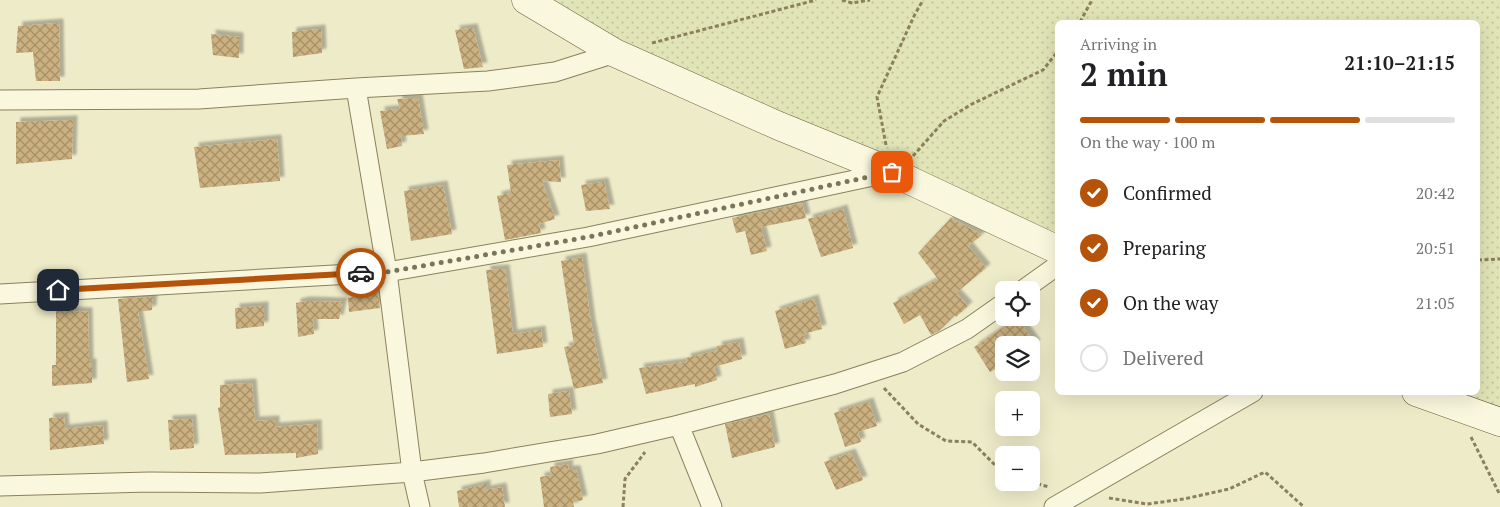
<!DOCTYPE html>
<html lang="en">
<head>
<meta charset="utf-8">
<style>
  :root { --surface:#fff; --page:#f2f2f2; --text:#202124; --muted:#757577; --line:#e0e0e0; --accent:#b45309 }
  body { margin:0; font-family:"PT Serif",serif; background:var(--page); color:var(--text); height:100vh; display:flex; flex-direction:column; font-size:19px; white-space:nowrap }
  * { box-sizing:border-box; margin:0 }
  p { font-size:16px; color:var(--muted) }
  .icon { flex:none; width:28px; height:28px; fill:none; stroke:currentColor; stroke-width:2; stroke-linecap:round; stroke-linejoin:round }
  .map { position:relative; flex:1; overflow:hidden }
  .panel { position:absolute; left:1055px; top:20px; width:425px; height:375px; display:flex; flex-direction:column; background:var(--surface); border-radius:8px; box-shadow:0 5px 20px #0002 }
  .panel>* { flex:none }
  .buttons { position:absolute; left:995px; top:281px; display:grid; gap:10px }
  .buttons a { display:grid; place-items:center; width:45px; height:45px; border-radius:8px; background:var(--surface); box-shadow:0 5px 20px #0002; font-size:25px }
  .pin { position:absolute; display:grid; place-items:center; width:42px; height:42px; color:#fff; margin:-21px; border-radius:10px; box-shadow:0 2px 8px #0006 }
  .courier { position:absolute; display:grid; place-items:center; width:50px; height:50px; margin:-25px; border:4px solid #b45309; border-radius:50%; background:#fff; color:#222; box-shadow:0 1px 6px #0007 }
  .summary em { font-style:normal; font-weight:600 }
  .summary div { display:flex; flex-direction:column-reverse }
  .summary { display:flex; align-items:center; justify-content:space-between; height:85px; padding:0 25px }
  h1 { font-size:32px; font-weight:600; line-height:38px }
  .bar { display:grid; grid-template-columns:repeat(4,1fr); gap:8px 5px; align-content:center; height:60px; padding:0 25px }
  .bar i { height:6px; border-radius:4px; background:var(--line) }
  .bar .active { background:var(--accent) }
  .bar p { grid-column:span 4 }
  ol { padding:0 25px; list-style:none }
  li { display:flex; align-items:center; gap:15px; height:55px }
  li p { margin-inline-start:auto }
  li .icon { padding:5px; border-radius:50%; background:var(--accent); color:#fff; stroke-width:4 }
  li:last-child { color:var(--muted) }
  li i { width:28px; height:28px; border:2px solid var(--line); border-radius:50% }
  .map>svg:first-child { display:block }
</style>
</head>
<body>
<div class="map">
<svg width="1500" height="507" viewBox="0 0 1500 507">
  <defs>
    <pattern id="farmland-dots" width="8" height="8" patternUnits="userSpaceOnUse" patternTransform="scale(1.25)"><rect width="8" height="8" fill="#e1e4b7"/><path d="M2 2h.1M6 6h.1" fill="none" stroke="#c2c49d" stroke-width="1.8" stroke-linecap="round"/></pattern>
    <pattern id="building-cross-hatch" width="8" height="8" patternUnits="userSpaceOnUse" patternTransform="scale(1.25)"><rect width="8" height="8" fill="#cbb080"/><path d="M0 0l8 8M0 8l8-8" fill="none" stroke="#a69068"/></pattern>
    <filter id="shadow"><feDropShadow dx="4.5" dy="-4.5" stdDeviation="1" flood-color="#0004"/></filter>
  </defs>
  <rect width="100%" height="100%" fill="#eeebc9"/>
  <!-- farmland -->
  <path fill="url(#farmland-dots)" d="M537,0H1500V412L1445,393L1478,392V22H1058L1057,233L553,12Z"/>
  <!-- building -->
  <path fill="url(#building-cross-hatch)" filter="url(#shadow)" d="M59,23L60,81H36L33,52L16,53L18,26Z
    M473,28L483,67L464,69L455,30Z
    M321,29L322,53L293,57L292,32Z
    M211,34L239,37V58L213,55Z
    M418,98L424,134L401,136L402,146L387,149L380,111L400,109L397,99Z
    M73,120L72,159L16,164V122Z
    M277,139L280,181L200,188L194,147Z
    M559,160L561,182L542,181L555,219L539,224L541,233L505,240L497,196L511,193L507,165Z
    M604,182L610,209L586,211L581,185Z
    M443,185L452,234L411,241L404,191Z
    M802,203L806,218L761,227L767,251L751,255L745,231L736,233L732,218Z
    M843,209L853,248L821,257L808,219Z
    M951,218L982,235L968,246L986,268L956,293L968,306L956,317L955,315L939,331L931,335L920,315L904,324L893,303L938,279L918,253Z
    M582,257L591,323L603,383L574,389L564,347L574,345L561,261Z
    M505,269L513,334L541,330L543,347L497,354L486,270Z
    M378,293L380,308L349,312L348,298Z
    M153,297L152,310L138,312L149,379L127,382L118,299Z
    M814,299L822,329L803,334L806,343L785,349L775,311Z
    M305,301L343,302L339,319H313L314,334L298,337L296,303Z
    M264,306V326L236,329L235,308Z
    M56,310L88,312L89,363H92V383L52,386V365H56Z
    M1017,318L1036,344L1031,347V345H1004V364L990,372L974,347Z
    M739,342L742,359L714,367L717,380L695,387V384L646,394L639,368L687,362L686,358L718,350L717,346Z
    M252,383L255,421L275,420V427L317,424L318,454L296,458V453L225,455L218,408L220,407V385Z
    M569,391L572,414L550,417L548,394Z
    M869,402L877,426L858,432L861,442L845,447L834,413Z
    M769,414L775,447L732,458L725,424Z
    M64,417L65,429L103,425L104,444L50,450L49,418Z
    M192,419L194,448L170,450L168,420Z
    M851,453L863,480L836,490L824,462Z
    M569,464L568,470H576L583,500L573,502L574,507H544L540,477L551,475L550,467Z
    M486,484V490L502,487L505,507H459L457,491Z"/>
  <g fill="none" stroke-linecap="round" stroke-linejoin="round">
    <defs>
      <path id="street" d="M356,88L387,272L412,472L420,507
        M0,100L199,99L356,88L488,81L555,72L615,53
        M1023,290L1058,265
        M0,294L387,272L588,237L892,172
        M679,425L712,507
        M0,486L149,482L260,483L412,472L484,463L597,444L679,425L835,384L903,362L967,329L1004,303
        M1054,507L1253,392"/>
      <path id="secondary" d="M526,0L615,53L779,126L892,172L1058,250
        M1416,392L1500,422"/>
    </defs>
    <!-- street casing -->
    <use href="#street" stroke="#8a805e" stroke-width="21"/>
    <!-- secondary casing -->
    <use href="#secondary" stroke="#6c6141" stroke-width="29"/>
    <!-- path -->
    <path stroke="#8a805e" stroke-width="3" stroke-dasharray="4 2.5" stroke-linecap="butt" d="M842,0L852,3L870,0
      M1080,22L1092,0
      M652,43L816,0
      M886,145L877,97L914,16L923,0
      M913,156L944,121L972,104L1043,70L1058,51
      M1478,260L1500,259
      M884,388L918,424L946,441L972,442L999,469L1004,471
      M1471,437L1500,495
      M1031,482L1049,487
      M1109,498L1147,504L1184,499L1229,489L1265,472L1304,507
      M623,507L625,479L645,452"/>
    <!-- street -->
    <use href="#street" stroke="#f9f7dd" stroke-width="19"/>
    <!-- secondary -->
    <use href="#secondary" stroke="#f9f7dd" stroke-width="28"/>
  </g>
  <g fill="none" stroke-linecap="round" stroke-linejoin="round">
    <!-- done -->
    <path stroke="#7a745c" stroke-width="5" stroke-dasharray="0 9" d="M361,273L387,272L588,237L892,172"/>
    <!-- route -->
    <path stroke="#b45309" stroke-width="6" d="M58,290L361,273"/>
  </g>
</svg>
<div class="buttons">
<a><svg class="icon" aria-label="locate" viewBox="0 0 24 24"><circle cx="12" cy="12" r="6"/><path d="M12 2v4M12 18v4M2 12h4M18 12h4"/></svg></a>
<a><svg class="icon" aria-label="layers" viewBox="0 0 24 24"><path d="M12 4l9 5-9 5-9-5zM3 14l9 5 9-5"/></svg></a>
<a>+</a>
<a>−</a>
</div>
<div class="pin" style="left:892px;top:172px;background:#ea580c"><svg class="icon" aria-label="bag" viewBox="0 0 24 24"><path d="M5 8h14l-1 12H6zM9 8a3 3 0 0 1 6 0"/></svg></div>
<div class="pin" style="left:58px;top:290px;background:#1f2937"><svg class="icon" aria-label="home" viewBox="0 0 24 24"><path d="M3 11l9-7 9 7M6 9v11h12V9"/></svg></div>
<div class="courier" style="left:361px;top:273px"><svg class="icon" aria-label="car" viewBox="0 0 24 24"><path d="M5 17H2v-5l4-1 3-4h7l3 4 3 1v5h-3M9 17h6M6 11h13"/><circle cx="7" cy="17" r="2"/><circle cx="17" cy="17" r="2"/></svg></div>
<section class="panel">
<div class="summary"><div><h1>2 min</h1><p>Arriving in</p></div><em>21:10–21:15</em></div>
<div class="bar"><i class="active"></i><i class="active"></i><i class="active"></i><i></i><p>On the way · 100 m</p></div>
<ol>
<li><svg class="icon" aria-label="check" viewBox="0 0 24 24"><path d="M5 12l5 5 9-10"/></svg>Confirmed<p>20:42</p></li>
<li><svg class="icon" aria-label="check" viewBox="0 0 24 24"><path d="M5 12l5 5 9-10"/></svg>Preparing<p>20:51</p></li>
<li><svg class="icon" aria-label="check" viewBox="0 0 24 24"><path d="M5 12l5 5 9-10"/></svg>On the way<p>21:05</p></li>
<li><i></i>Delivered</li>
</ol>
</section>
</div>
</body>
</html>
